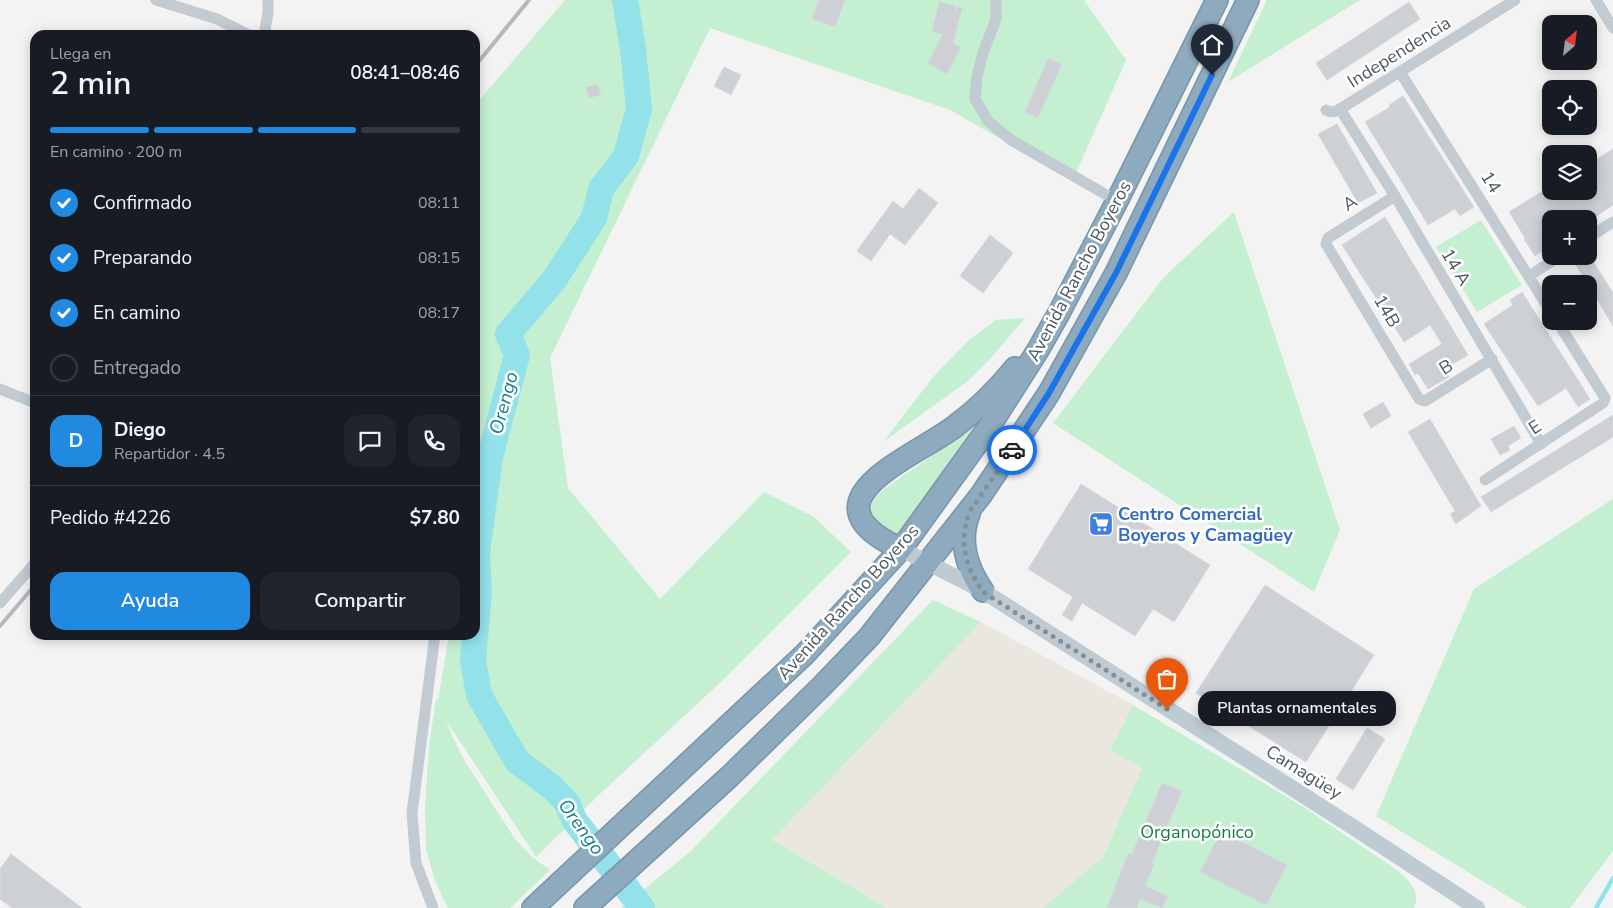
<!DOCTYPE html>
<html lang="es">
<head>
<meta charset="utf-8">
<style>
  :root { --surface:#171b24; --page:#20242c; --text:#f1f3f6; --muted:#9ea1a6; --line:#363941; --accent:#2189e0 }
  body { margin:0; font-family:"Nunito Sans",sans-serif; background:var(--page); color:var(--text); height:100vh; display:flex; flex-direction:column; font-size:19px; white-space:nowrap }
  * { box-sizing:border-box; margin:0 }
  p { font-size:16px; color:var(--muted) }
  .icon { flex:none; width:28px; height:28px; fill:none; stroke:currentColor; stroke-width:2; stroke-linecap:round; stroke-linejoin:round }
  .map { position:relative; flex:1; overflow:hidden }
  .drawer { position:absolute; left:30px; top:30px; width:450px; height:610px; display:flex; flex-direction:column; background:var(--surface); border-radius:15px; box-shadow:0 2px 12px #0003 }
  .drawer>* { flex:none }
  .needle { width:32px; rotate:28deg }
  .fabs { position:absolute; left:1542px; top:15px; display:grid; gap:10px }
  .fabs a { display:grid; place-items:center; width:55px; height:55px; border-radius:10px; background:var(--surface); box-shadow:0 2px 12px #0003; font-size:25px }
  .pin { position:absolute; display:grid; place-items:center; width:42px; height:42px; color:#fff; margin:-51px -21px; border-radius:50% 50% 50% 0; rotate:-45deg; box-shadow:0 0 5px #0007 }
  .pin .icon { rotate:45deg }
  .courier { position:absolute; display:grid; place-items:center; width:50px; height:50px; margin:-25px; border:4px solid #1a73e8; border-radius:50%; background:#fff; color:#222; box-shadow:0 1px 6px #0007 }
  .bubble { position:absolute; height:35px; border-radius:15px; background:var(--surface); box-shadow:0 2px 12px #0003; font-size:16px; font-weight:600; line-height:35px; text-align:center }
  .overview em { font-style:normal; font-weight:600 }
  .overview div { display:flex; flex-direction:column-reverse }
  .overview { display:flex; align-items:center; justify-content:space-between; height:85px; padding:0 20px }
  h1 { font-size:32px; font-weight:600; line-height:38px }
  .bar { display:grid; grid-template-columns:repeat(4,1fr); gap:8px 5px; align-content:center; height:60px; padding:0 20px }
  .bar i { height:6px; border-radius:4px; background:var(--line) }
  .bar .selected { background:var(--accent) }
  .bar p { grid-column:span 4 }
  .line { display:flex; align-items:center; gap:12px; padding:0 20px; border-top:1px solid var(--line) }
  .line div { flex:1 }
  .round { display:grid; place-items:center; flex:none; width:52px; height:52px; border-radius:15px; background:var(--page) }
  ol { padding:0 20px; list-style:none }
  li { display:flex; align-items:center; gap:15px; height:55px }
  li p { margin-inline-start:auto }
  li .icon { padding:5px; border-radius:50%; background:var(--accent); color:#fff; stroke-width:4 }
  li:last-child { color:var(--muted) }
  li i { width:28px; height:28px; border:2px solid var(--line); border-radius:50% }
  .cta { display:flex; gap:10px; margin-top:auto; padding:10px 20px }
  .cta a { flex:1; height:58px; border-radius:15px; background:var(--accent); color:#fff; font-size:20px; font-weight:600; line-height:58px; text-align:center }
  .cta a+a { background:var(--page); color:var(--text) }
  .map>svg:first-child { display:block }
</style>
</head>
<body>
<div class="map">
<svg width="1613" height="908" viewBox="0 0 1613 908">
  <rect width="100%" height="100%" fill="#f4f3f3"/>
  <!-- commercial -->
  <path fill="#eae7e1" d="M981,622L1133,705L1110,750L1142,768L1103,857L1043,908H887L772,840Z"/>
  <!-- green -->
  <path fill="#c4efd0" d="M565,0H1084L1126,60L1073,180L950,110L710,28L550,358L568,488L660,599L764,492L814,517L851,552L723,680L602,792L536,857L446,720L453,738L466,763L515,839L532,857L550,870L510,908H448L435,881L426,850L425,808L429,745L436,699L438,700L449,635H475V450L479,418L475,353V105Z
    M1267,0H1360L1228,82Z
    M1234,212L1340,530L1314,592L1053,423L1164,277Z
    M1481,220L1522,285L1477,312L1436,247Z
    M1025,318L990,359L968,381L883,442L934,376L969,340L996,320Z
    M976,425L903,532L896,535L879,528L870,511L873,499L887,487Z
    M1613,499V851L1570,908H1527L1376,816L1474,589Z
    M933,600L981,622L772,840L887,908H621L690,852Z
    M1133,705L1302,806L1397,870C1409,881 1421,890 1414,908H1043L1103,857L1142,768L1110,750Z"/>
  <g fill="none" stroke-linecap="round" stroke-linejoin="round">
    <!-- stream -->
    <path stroke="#93e2ea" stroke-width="4.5" d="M1596,908L1613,878"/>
    <!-- river -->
    <path stroke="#93e2ea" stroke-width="26" d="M625,0L633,49L639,109L626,156L601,189L594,218L554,280L508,334L517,355L490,457L477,553L479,592L473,660L479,695L517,761L553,788L567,803L575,821L642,908"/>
  </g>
  <!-- building -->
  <path fill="#cdd0d4" stroke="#d7d9dd" d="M819,0H845L835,27L812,19Z
    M939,2L956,6L954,14L958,6L962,8L953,43L961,47L947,74L928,63L943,34L932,32Z
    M1409,2L1420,19L1327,80L1316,63Z
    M1048,58L1062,64L1038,118L1025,112Z
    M724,67L741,75L731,95L714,86Z
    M598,84L601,95L589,98L586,87Z
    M1403,96L1474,207L1460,216L1455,209L1428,225L1365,122L1390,107L1389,105Z
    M1337,124L1377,193L1358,203L1318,134Z
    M1613,149V205L1592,219H1551V246L1535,256L1524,239L1525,238L1509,212L1551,186V191H1589V164Z
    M919,188L938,203L905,245L890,234L871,261L857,251L893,201L903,209Z
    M1385,217L1468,355L1445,369L1449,377L1428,389L1418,373L1415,375L1409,364L1442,344L1430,325L1404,342L1342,245Z
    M990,235L1013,253L983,293L960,276Z
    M1590,256L1613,293V326L1589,286V284H1587L1576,265Z
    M1522,292L1590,399L1578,407L1566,388L1538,406L1484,324L1513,305L1510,300Z
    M1383,402L1391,416L1371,428L1363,414Z
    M1613,415V437L1491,512L1481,497Z
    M1430,419L1481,506L1456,524L1450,514L1455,511L1408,432Z
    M1514,426L1521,438L1508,446L1510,450L1500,455L1491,439Z
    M1081,484L1210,565L1174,622L1153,609L1135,636L1082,603L1072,621L1062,615L1073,597L1028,569Z
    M1265,585L1374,655L1306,762L1196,693Z
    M1367,728L1385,739L1353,790L1336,779Z
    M1162,783L1182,791L1152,863L1154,864L1145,886L1168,896L1162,908L1140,899L1137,908H1107L1128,853L1132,854Z
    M1221,831L1287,865L1266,905L1200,872Z
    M11,854L82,908H12L0,899V869Z"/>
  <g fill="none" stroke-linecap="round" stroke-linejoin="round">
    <defs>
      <path id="highway" d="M969,514C958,542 967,568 983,591
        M901,549C797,501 911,459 954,427C977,410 997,390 1015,368
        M533,908L805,654L901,549L989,427L1038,350L1059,313L1117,201L1217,0
        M585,908L729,777L822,686L869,637L981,495L1049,393L1116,273L1248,0"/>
    </defs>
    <!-- highway casing -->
    <use href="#highway" stroke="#7895aa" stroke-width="24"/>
    <!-- street -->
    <path stroke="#c1cbd1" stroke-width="11" d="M156,0L217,19L249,35
      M996,0V19L983,53L977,76L975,99L988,121L1011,140L1117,201
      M1596,0L1613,28
      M264,35L268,13V0
      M1400,72L1551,312
      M1340,109L1395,196L1541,444
      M1326,110C1332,113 1335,112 1340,109L1515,0
      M1395,196L1328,238L1326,244L1419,399L1425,401L1492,359
      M1589,237L1613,222
      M1529,276L1560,256
      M0,389L35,403
      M1485,480L1603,403L1605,398L1557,321
      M0,603L35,563
      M433,908L416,863L412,813L435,635"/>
    <!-- secondary -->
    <path stroke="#bfcbd3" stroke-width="16" d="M901,549L983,591L1353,827L1477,908"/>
    <!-- highway -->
    <use href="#highway" stroke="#8daabe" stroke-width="21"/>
    <!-- rail -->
    <path stroke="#b5b8bc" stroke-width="4" d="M475,66L529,0
      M0,626L35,585"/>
  </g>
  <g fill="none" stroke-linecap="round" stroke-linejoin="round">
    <!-- done -->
    <path stroke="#868e93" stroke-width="5" stroke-dasharray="0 9" d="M1012,450L970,511C958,542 965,565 983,592L1167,709"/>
    <!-- route -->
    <path stroke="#1a73e8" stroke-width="6" d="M1012,450L1049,393L1116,273L1212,75"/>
  </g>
  <!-- icons -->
  <defs>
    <symbol id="supermarket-square" viewBox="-11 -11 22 22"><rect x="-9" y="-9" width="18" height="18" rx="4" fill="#3f7fe0" stroke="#fff"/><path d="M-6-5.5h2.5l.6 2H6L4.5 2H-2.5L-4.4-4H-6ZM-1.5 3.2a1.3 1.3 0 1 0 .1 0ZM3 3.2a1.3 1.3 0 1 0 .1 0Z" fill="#fff"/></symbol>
  </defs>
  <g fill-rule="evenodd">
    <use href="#supermarket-square" x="1087" y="510" width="28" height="28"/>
  </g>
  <g text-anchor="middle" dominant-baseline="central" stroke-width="5" stroke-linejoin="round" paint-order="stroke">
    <!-- street labels -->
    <g font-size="18" fill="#4b5860" stroke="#fff">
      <text transform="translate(1399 52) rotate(-32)">Independencia</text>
      <text transform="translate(1491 182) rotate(58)">14</text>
      <text transform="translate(1350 203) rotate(-32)">A</text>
      <text transform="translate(1456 267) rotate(59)">14 A</text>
      <text transform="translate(1079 271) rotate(-62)">Avenida Rancho Boyeros</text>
      <text transform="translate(1387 311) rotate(59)">14B</text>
      <text transform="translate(1446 367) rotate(-32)">B</text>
      <text transform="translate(1535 427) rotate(-33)">E</text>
      <text transform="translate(848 602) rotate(-48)">Avenida Rancho Boyeros</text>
      <text transform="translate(1304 772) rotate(32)">Camagüey</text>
    </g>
    <!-- shop labels -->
    <g font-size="18" font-weight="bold" fill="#366cbe" stroke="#fff" text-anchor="start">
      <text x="1118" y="514">Centro Comercial<tspan x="1118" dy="21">Boyeros y Camagüey</tspan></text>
    </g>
    <!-- park labels -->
    <g font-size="18" fill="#1b8143" stroke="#fff">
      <text x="1197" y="832">Organopónico</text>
    </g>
    <!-- water labels -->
    <g font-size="19" font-style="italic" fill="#12808c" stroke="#fff">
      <text transform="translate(504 403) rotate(-75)">Orengo</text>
      <text transform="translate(581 827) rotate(54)">Orengo</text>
    </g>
  </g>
</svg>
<div class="fabs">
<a><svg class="needle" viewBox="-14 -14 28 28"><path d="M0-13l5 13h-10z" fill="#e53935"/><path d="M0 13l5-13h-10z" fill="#9ea1a6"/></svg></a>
<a><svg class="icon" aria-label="locate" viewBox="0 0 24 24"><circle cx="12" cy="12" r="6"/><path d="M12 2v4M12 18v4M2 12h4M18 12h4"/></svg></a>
<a><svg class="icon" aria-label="layers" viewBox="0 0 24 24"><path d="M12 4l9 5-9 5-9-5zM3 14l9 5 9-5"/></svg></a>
<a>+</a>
<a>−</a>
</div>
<div class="pin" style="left:1167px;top:709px;background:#ea580c"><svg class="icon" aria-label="bag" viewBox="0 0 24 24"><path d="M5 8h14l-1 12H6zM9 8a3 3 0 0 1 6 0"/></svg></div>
<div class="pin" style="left:1212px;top:75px;background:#1f2937"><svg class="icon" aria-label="home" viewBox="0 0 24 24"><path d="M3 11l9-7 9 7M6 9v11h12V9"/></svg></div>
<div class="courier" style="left:1012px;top:450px"><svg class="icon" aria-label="car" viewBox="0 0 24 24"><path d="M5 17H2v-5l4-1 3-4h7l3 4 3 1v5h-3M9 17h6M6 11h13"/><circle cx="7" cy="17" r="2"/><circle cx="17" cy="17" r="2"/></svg></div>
<div class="bubble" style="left:1198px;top:691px;width:198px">Plantas ornamentales</div>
<section class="drawer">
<div class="overview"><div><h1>2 min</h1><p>Llega en</p></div><em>08:41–08:46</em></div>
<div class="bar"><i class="selected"></i><i class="selected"></i><i class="selected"></i><i></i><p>En camino · 200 m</p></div>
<ol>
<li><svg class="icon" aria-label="check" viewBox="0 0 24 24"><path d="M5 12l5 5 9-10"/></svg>Confirmado<p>08:11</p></li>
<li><svg class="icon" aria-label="check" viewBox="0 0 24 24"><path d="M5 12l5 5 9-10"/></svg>Preparando<p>08:15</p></li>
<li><svg class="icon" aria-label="check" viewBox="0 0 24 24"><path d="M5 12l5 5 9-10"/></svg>En camino<p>08:17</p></li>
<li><i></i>Entregado</li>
</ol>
<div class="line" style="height:90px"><b class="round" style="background:var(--accent);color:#fff">D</b><div><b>Diego</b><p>Repartidor · 4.5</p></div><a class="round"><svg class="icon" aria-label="chat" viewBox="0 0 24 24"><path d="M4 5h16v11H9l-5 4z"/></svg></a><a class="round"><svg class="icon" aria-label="phone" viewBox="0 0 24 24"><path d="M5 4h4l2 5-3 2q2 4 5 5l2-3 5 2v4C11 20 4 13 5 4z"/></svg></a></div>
<div class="line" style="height:65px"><div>Pedido #4226</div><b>$7.80</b></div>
<div class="cta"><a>Ayuda</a><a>Compartir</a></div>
</section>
</div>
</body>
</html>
